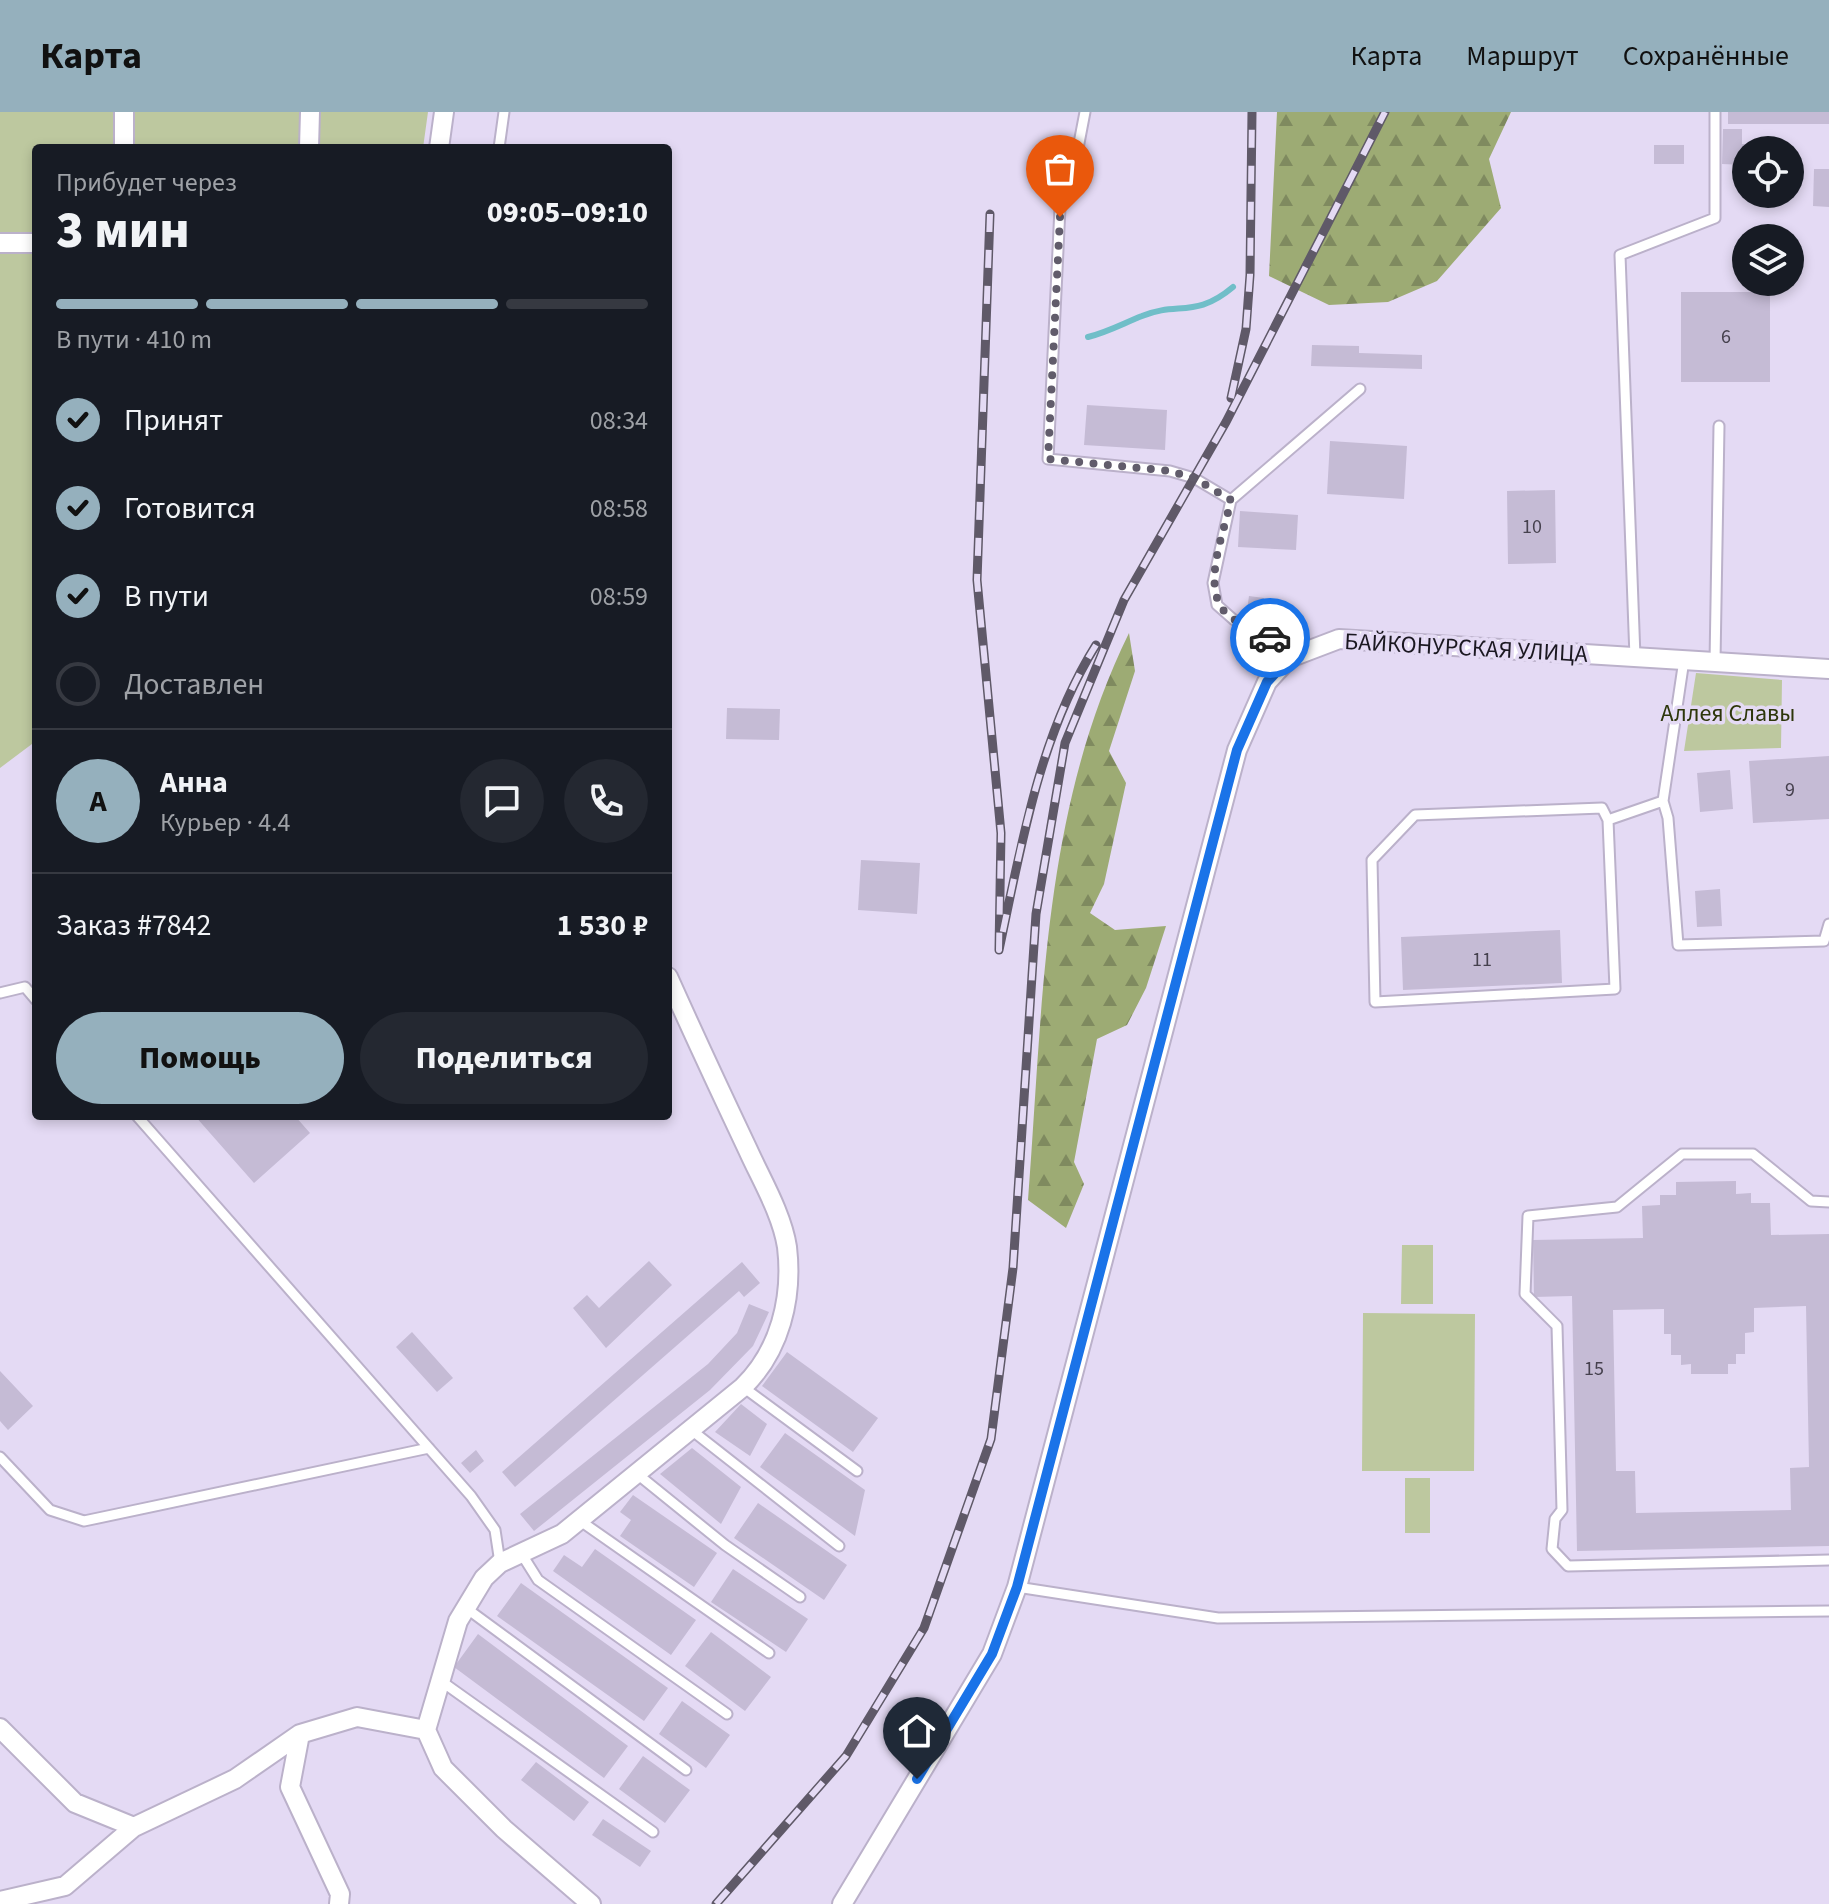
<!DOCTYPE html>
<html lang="ru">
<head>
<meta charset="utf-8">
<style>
  :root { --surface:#171b24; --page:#242831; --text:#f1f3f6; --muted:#9ea1a6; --line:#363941; --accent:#95b0bd }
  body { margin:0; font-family:"Source Sans 3",sans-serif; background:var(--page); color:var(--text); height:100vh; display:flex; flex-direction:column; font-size:30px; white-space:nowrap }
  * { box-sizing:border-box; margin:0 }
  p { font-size:26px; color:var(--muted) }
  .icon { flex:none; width:44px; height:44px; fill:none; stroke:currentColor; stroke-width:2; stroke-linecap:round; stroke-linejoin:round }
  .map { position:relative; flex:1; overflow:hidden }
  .side { position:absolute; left:32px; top:32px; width:640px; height:976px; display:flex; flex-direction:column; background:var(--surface); border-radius:8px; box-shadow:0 4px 12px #0003 }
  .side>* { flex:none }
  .tools { position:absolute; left:1732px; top:24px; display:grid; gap:16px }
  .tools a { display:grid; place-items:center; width:72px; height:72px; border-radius:50%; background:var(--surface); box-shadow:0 4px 12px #0003; font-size:40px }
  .pin { position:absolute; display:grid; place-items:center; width:68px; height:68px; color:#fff; margin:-82px -34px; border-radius:50% 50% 50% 0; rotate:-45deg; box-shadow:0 0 8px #0007 }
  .pin .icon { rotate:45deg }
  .courier { position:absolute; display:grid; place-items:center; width:80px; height:80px; margin:-40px; border:6px solid #1a73e8; border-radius:50%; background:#fff; color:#222; box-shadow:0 2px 10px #0007 }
  .overview em { font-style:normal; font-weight:800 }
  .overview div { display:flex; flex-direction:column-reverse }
  .overview { display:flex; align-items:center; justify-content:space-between; height:136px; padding:0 24px }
  h1 { font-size:52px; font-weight:800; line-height:60px }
  .bar { display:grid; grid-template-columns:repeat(4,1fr); gap:12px 8px; align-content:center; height:96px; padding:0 24px }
  .bar i { height:10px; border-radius:6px; background:var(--line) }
  .bar .selected { background:var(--accent) }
  .bar p { grid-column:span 4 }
  .line { display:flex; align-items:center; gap:20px; padding:0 24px; border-top:2px solid var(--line) }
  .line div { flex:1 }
  .round { display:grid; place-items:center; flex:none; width:84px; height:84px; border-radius:42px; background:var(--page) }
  ol { padding:0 24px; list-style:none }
  li { display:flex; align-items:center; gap:24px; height:88px }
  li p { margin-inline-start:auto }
  li .icon { padding:8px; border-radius:50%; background:var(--accent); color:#111; stroke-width:4 }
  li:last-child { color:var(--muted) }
  li i { width:44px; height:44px; border:4px solid var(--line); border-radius:50% }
  .primary-button { display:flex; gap:16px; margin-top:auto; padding:16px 24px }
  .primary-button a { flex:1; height:92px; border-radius:48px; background:var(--accent); color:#111; font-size:32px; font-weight:800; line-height:92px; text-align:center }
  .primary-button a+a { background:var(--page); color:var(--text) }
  header { display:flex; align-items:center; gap:48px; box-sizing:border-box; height:112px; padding:0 40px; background:var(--accent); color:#111 }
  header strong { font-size:38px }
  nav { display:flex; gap:44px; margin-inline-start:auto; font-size:28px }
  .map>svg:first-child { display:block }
</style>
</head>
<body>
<header>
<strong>Карта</strong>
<nav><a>Карта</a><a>Маршрут</a><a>Сохранённые</a></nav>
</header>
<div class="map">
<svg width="1829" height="1792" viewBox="0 0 1829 1792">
  <defs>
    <pattern id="forest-firs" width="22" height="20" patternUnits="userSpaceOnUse" patternTransform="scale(2)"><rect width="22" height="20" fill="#9dab74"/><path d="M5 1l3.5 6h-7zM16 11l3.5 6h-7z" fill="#7f8a5f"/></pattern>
  </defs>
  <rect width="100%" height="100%" fill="#e4daf4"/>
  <!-- forest -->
  <path fill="url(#forest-firs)" d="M1277,0H1511L1489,47L1501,96L1437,169L1388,190L1329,193L1269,164Z
    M1129,521L1135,559L1109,639L1126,671L1104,772L1090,801L1115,818L1166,814L1146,876L1127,913L1097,927L1074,1050L1084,1072L1066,1116L1028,1088C1043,894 1042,698 1129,521Z"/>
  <!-- green -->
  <path fill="#bdc89f" d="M0,0H428L423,36H36V629L0,656Z
    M1696,561L1782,568L1781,636L1684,639Z
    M1402,1133H1433V1192H1401Z
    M1363,1201L1475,1202L1474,1359H1362Z
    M1405,1366H1430V1421H1405Z"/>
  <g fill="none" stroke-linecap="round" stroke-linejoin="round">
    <!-- stream -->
    <path stroke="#70bec8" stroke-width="6" d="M1088,225C1108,220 1124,211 1142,204C1178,189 1195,207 1233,175"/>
  </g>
  <!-- building -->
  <path fill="#c5bbd5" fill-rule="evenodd" d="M1728,0H1829V12H1728Z
    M1723,17H1742V32H1759V38H1746V53L1722,52Z
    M1654,33H1684V52H1654Z
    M1814,57H1829V95L1813,94Z
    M1681,180H1770V270H1681Z
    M1312,233L1359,234V241L1422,243V257L1311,254Z
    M1087,293L1167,298L1165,338L1084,333Z
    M1330,329L1407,334L1404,387L1327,382Z
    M1555,378L1556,451L1508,452L1507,379Z
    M1240,399L1298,403L1296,438L1238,435Z
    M1249,484L1264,486L1262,507L1246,505Z
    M727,596L780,597L779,628L726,627Z
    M1829,644V707L1753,711L1749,649Z
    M1730,658L1733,697L1700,700L1697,661Z
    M861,748L920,751L917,802L858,798Z
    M1720,777L1722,814L1697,815L1695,779Z
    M1560,818L1562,871L1403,878L1401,825Z
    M195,1004H295L310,1021L254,1071Z
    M1736,1069V1082L1751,1081V1091H1770L1771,1123L1829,1122V1434L1577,1439L1572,1184L1534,1185L1533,1128L1643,1126L1642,1094L1660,1093V1083H1676V1070ZM1806,1194L1809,1355L1790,1356L1791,1398L1636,1401L1635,1359H1616L1613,1198L1664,1197V1222H1671V1243H1681V1253L1691,1252V1262H1728V1252H1736V1242H1745V1221L1754,1220V1196Z
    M649,1149L672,1173L606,1236L573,1196L587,1183L599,1196Z
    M742,1150L760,1171L744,1185L739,1179L515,1375L502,1360Z
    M749,1192L769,1200L753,1234L710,1278L534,1419L520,1402L708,1252L737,1221Z
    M412,1220L453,1266L437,1280L396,1235Z
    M787,1240L878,1306L853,1340L762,1274Z
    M0,1259L33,1294L8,1318L0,1309Z
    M741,1292L767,1312L750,1344L715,1320Z
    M785,1321L865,1378L855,1424L760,1355Z
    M692,1336L741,1375L721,1412L660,1362Z
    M476,1338L484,1349L470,1361L461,1351Z
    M633,1383L717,1441L694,1475L620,1424L631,1408L620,1400Z
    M758,1391L847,1453L824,1488L734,1426Z
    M595,1437L696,1508L671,1543L553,1459L564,1443L582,1455Z
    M733,1457L808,1507L786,1540L711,1490Z
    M521,1471L668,1576L644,1609L497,1504Z
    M711,1520L771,1565L745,1599L685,1554Z
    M478,1522L628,1634L604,1666L454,1555Z
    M682,1589L730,1623L706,1656L659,1622Z
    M643,1644L690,1678L665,1711L619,1677Z
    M536,1650L589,1690L574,1709L521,1668Z
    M603,1707L651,1739L640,1755L592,1723Z"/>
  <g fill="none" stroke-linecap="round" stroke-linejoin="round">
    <defs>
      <path id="service" d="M1085,0L1075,52L1061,75L1048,347L1170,359L1194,366L1231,388
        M499,36L504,0
        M1635,545L1620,143L1715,106V0
        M1289,546L1257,514L1234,508L1217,493L1213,471L1231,388L1360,277
        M1715,550L1719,314
        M1663,689L1668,706L1678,833L1824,829L1829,812
        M1608,708L1602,696L1415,703L1372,748L1375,890L1615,877L1608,708L1663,689L1684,548
        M0,881L25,875L36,888
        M137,1004L471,1384L495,1418L500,1451
        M1829,1090L1811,1089L1753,1042H1682L1617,1095L1528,1104L1525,1182L1557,1214L1562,1398L1555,1407L1552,1437L1568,1454L1829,1448
        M743,1275L857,1359
        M690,1317L839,1434
        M0,1345L50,1398L84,1409L429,1336
        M636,1361L725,1433L800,1485
        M579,1408L769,1541
        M521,1441L538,1468L727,1602
        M1017,1475L1218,1506L1829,1499
        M466,1496L686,1658
        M441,1569L653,1720"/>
      <path id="minor" d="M124,0V36
        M309,36L310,0
        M439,36L444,0
        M0,131H36
        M0,1616L75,1691L134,1715L235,1667L300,1622L357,1605L426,1618
        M300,1622L290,1675L340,1782L339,1792
        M0,1789L65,1774L134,1715
        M591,1792L504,1717L443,1656L426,1618L458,1509L484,1466L500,1451L562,1422L743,1275C780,1239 793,1186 787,1135C782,1102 761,1067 748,1038C721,981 694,923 668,865
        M842,1792L992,1542L1017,1475L1237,638L1267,570L1289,546L1339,527L1829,557"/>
    </defs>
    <!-- service casing -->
    <use href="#service" stroke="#bbb1ca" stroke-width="13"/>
    <!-- minor casing -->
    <use href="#minor" stroke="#bbb1ca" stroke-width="22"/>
    <!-- service -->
    <use href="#service" stroke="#fff" stroke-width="9"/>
    <!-- minor -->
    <use href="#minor" stroke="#fff" stroke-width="18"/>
    <defs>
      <path id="rail" d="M990,102L977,468L1001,721L999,838C1021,735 1039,624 1096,533
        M1231,286L1246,217L1250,163L1252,0
        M716,1792L846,1644L924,1516L991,1327L1013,1156L1036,802L1065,631L1124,488L1226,310L1385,0"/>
    </defs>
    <!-- rail casing -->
    <use href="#rail" stroke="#5f5968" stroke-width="9"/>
    <!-- rail -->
    <use href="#rail" stroke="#e4daf4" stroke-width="6" stroke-dasharray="18" stroke-linecap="butt"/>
  </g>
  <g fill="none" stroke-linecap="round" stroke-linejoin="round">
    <!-- done -->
    <path stroke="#615c6b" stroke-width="8" stroke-dasharray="0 14.4" d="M1060,105L1048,347L1170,359L1194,366L1231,388C1224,422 1197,483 1232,506C1247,516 1253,510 1270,526"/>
    <!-- route -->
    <path stroke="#1a73e8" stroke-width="10" d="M917,1667L992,1542L1017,1475L1237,638L1267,570L1289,546L1270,526"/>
  </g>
  <g text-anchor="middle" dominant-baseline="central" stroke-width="7" stroke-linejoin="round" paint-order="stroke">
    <!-- number labels -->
    <g font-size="20" fill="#46414e">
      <text x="1726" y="225">6</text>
      <text x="1532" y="415">10</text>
      <text x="1790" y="678">9</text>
      <text x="1482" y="848">11</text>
      <text x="1594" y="1257">15</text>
    </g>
    <!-- street labels -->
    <g font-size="24" fill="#1b1821" stroke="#e4daf4">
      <text transform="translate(1466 536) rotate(3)">БАЙКОНУРСКАЯ УЛИЦА</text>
    </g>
    <!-- park labels -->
    <g font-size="24" fill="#2d360a" stroke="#e4daf4">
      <text x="1728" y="601">Аллея Славы</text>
    </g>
  </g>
</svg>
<div class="tools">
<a><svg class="icon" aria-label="locate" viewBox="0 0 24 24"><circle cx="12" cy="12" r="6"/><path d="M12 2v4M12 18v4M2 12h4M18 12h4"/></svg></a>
<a><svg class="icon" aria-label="layers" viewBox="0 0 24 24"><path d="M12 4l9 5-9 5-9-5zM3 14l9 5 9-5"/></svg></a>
</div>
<div class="pin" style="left:1060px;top:105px;background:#ea580c"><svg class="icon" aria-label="bag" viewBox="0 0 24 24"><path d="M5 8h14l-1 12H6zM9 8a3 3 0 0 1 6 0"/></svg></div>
<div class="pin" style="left:917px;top:1667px;background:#1f2937"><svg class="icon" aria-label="home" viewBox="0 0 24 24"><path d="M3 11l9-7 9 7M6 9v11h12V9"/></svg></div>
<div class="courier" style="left:1270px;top:526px"><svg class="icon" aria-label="car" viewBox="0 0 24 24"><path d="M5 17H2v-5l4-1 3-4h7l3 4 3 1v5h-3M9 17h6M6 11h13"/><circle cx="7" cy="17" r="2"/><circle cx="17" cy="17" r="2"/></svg></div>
<section class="side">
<div class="overview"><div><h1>3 мин</h1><p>Прибудет через</p></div><em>09:05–09:10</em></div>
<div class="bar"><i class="selected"></i><i class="selected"></i><i class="selected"></i><i></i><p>В пути · 410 m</p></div>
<ol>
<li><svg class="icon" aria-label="check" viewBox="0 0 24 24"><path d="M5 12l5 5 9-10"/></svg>Принят<p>08:34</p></li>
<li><svg class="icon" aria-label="check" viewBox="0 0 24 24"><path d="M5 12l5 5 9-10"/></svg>Готовится<p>08:58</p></li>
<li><svg class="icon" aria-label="check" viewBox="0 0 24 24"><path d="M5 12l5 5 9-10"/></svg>В пути<p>08:59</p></li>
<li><i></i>Доставлен</li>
</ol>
<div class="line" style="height:144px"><b class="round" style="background:var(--accent);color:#111">А</b><div><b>Анна</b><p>Курьер · 4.4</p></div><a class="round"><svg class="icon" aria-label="chat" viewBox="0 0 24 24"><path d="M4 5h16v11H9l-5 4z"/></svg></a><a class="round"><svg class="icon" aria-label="phone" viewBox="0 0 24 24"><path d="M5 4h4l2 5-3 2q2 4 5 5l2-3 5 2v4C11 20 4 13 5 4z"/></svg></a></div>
<div class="line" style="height:104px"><div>Заказ #7842</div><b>1 530 ₽</b></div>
<div class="primary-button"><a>Помощь</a><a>Поделиться</a></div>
</section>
</div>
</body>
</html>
